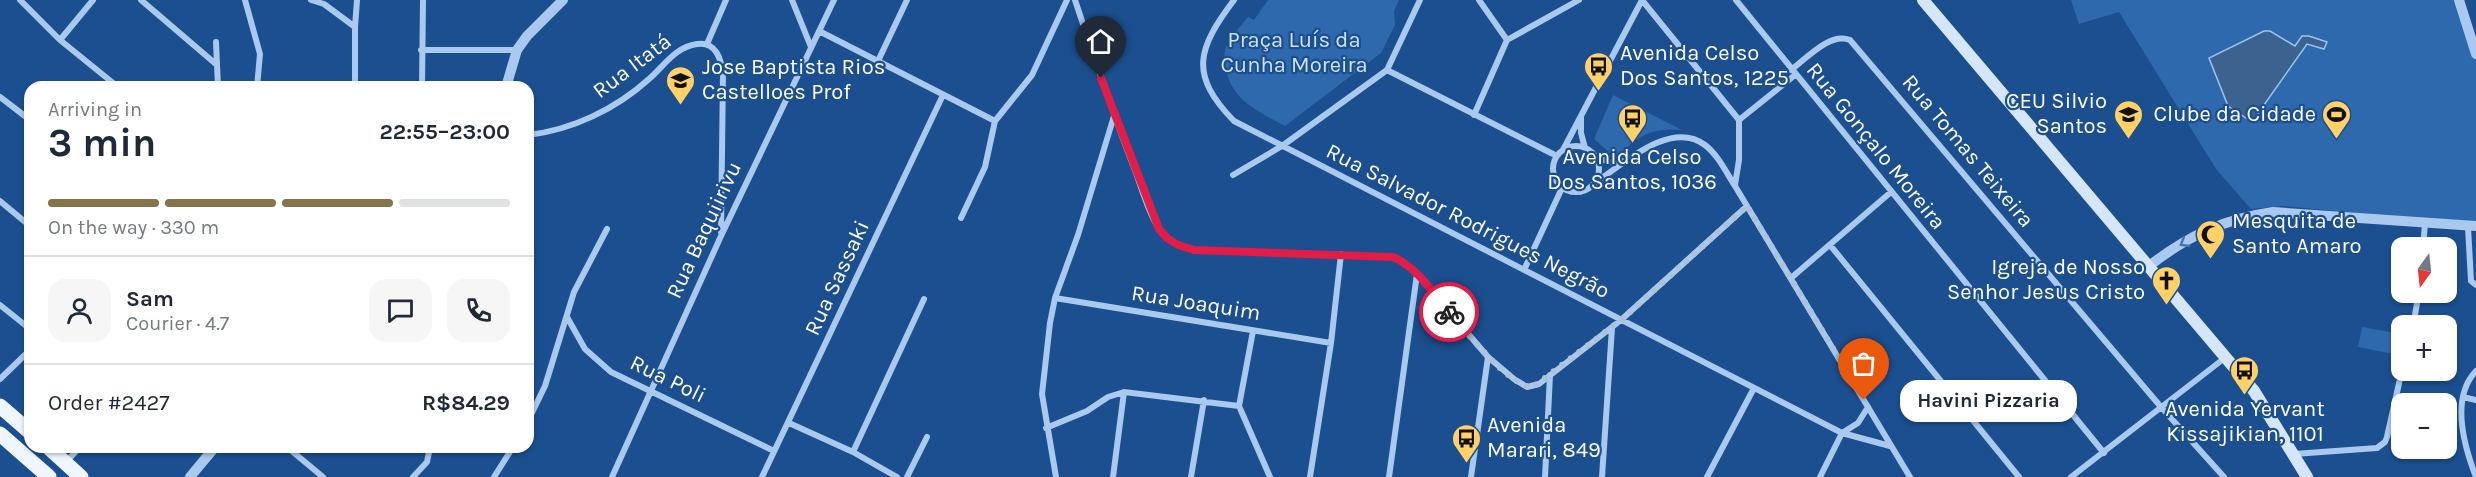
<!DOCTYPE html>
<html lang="en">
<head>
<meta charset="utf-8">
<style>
  :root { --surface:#fff; --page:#f6f6f7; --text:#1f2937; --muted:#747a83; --line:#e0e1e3; --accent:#84754c }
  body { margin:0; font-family:Karla,sans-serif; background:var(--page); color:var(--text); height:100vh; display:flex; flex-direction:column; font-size:22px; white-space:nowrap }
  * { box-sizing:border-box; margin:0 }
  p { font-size:20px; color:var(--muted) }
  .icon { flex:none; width:33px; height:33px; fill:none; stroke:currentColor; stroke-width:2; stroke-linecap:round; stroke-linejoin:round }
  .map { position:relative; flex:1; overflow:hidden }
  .panel { position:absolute; left:24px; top:81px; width:510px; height:372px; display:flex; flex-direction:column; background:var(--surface); border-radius:18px; box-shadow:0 2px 4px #0004 }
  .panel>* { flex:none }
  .needle { width:39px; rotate:195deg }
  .buttons { position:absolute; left:2391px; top:237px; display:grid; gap:12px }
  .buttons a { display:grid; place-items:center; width:66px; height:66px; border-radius:12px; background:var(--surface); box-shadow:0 2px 4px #0004; font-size:30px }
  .pin { position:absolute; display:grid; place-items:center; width:51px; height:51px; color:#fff; margin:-62px -26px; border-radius:50% 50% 50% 0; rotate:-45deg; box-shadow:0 0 6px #0007 }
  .pin .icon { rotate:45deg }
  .courier { position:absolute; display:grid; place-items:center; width:60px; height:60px; margin:-30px; border:4px solid #e11d48; border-radius:50%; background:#fff; color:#222; box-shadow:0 2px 8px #0007 }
  .bubble { position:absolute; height:42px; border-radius:18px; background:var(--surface); box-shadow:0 2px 4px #0004; font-size:20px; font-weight:700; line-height:42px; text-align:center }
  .head em { font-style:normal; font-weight:700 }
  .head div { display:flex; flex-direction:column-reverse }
  .head { display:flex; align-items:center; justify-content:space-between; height:102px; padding:0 24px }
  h1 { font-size:39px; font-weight:700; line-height:45px }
  .bar { display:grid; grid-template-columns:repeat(4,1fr); gap:9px 6px; align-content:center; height:72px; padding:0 24px }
  .bar i { height:8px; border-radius:4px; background:var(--line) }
  .bar .current { background:var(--accent) }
  .bar p { grid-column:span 4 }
  .line { display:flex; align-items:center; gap:15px; padding:0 24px; border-top:2px solid var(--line) }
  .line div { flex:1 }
  .round { display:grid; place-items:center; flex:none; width:63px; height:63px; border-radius:18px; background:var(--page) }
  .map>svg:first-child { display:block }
</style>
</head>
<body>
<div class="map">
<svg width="2476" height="477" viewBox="0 0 2476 477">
  <rect width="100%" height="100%" fill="#1b4f8f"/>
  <!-- green -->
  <path fill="#2e69ad" d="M1268,0H1399L1394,11L1395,25L1381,53L1285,126C1259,112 1233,101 1226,70C1225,63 1223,54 1226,47C1231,36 1241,26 1248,17L1254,20Z
    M2071,0H2462L2476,43V221L2418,219L2283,206L2251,209L2216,169L2119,12L2079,24Z
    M1613,95L1682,130C1648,128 1640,135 1616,158L1594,139Z
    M2362,327L2401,334L2398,355L2358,347Z"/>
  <!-- water -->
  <path fill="#3c6290" stroke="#9cc4f0" stroke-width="1.5" d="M2264,31H2270L2295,46L2302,36H2309L2327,42L2324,49L2307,44L2252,122L2228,106L2209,58Z"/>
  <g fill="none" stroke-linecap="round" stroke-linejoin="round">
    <!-- minor -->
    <path stroke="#a9c9ee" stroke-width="6" d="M20,0L60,40L118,87
      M141,0L217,65
      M245,0L260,54L257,87
      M311,0L324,4L355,27V87
      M792,0L811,47
      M1075,0C1094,57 1113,114 1135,170C1142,189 1148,212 1159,229C1168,242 1181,246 1194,250L1393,257L1402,261L1417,274L1488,357L1514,379L1527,387L1539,384L1621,320L1747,206
      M1234,0C1198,48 1188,74 1234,121L1842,433L1890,446
      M1479,0L1507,40
      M1642,0L1739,120
      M1736,0L2104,453
      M355,27L357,0
      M819,31L995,121L1032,75L1067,0
      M60,40L93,0
      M216,42L218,87
      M707,44L726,0
      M421,50H517
      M878,61L907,0
      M1387,70L1557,156
      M1791,70C1807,58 1830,32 1850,40L2161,407L2224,477
      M422,87L423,0
      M0,97L30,120
      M1474,115L1507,40L1579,0
      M1581,117V133L1585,148
      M528,135C572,130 616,109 649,79C664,66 675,47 697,44C716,41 721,59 723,74L721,232
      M1553 169a23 23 0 1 1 46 0a23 23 0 1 1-46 0Z
      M1563,150L1642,0
      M1596,158L1612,162L1627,161
      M1233,175L1282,146L1387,70L1420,0
      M1595,183C1623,164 1671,119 1705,145C1718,155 1726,172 1735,186L1910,477
      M1735,185L1739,160V120L1795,75
      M0,201L30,226
      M961,218L985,167L995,121
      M2468,227L2471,281L2476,285
      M1830,245L2019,477
      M2423,248L2425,223
      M1524,270L1562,188
      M1791,278L1891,192
      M1055,298L1331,343
      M0,305L30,329
      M567,317L585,349L611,372L774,451
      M2413,326L2419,292
      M0,379L30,350
      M2463,397L2476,400
      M1239,406L1253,331
      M528,421L545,386L574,292L607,229
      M789,423L853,452L897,477
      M1046,428L1087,411L1108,397L1124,392L1239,406L1270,477
      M1842,433L1858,423L1868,407
      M287,447L323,477
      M853,452L924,299
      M2294,454L2377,448L2385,442L2387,437L2402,370
      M66,462L80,447
      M413,477L427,462L430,447
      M494,477L513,447
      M612,477L721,236L834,0
      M762,477L943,95
      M907,477L927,437
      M1056,477L1042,394L1050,323L1055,298L1078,235L1114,116
      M1113,477L1124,392
      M1191,477L1204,400
      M1310,477L1331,343L1341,254
      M1389,477L1417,274
      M1471,477L1488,357
      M1545,477L1550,375
      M1602,477L1612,328
      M1707,477L1754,388
      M1820,477L1842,433
      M2071,477L2226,357
      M2476,477C2464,446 2450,398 2476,371"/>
    <!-- tertiary -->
    <path stroke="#a9c9ee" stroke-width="10" d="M2459,0L2476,54
      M506,87L517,50L527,36L563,0
      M2149,266C2189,235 2224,219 2273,212L2476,226
      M190,477L215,447"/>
    <!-- secondary -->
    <path stroke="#d6e6fa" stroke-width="12" d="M1923,0L2254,391L2307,477"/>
    <!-- primary -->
    <path stroke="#f0f6ff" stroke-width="15" d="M0,406L30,432
      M0,434L49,477
      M48,447L81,477"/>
  </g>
  <!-- one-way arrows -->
  <defs><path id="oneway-chevron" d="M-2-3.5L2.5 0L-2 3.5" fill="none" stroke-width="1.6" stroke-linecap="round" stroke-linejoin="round" transform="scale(1.5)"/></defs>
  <use stroke="#4674ac" href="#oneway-chevron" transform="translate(2184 243) rotate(150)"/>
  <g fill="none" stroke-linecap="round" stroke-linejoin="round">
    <!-- done -->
    <path stroke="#afc1d8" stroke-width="6" stroke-dasharray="0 10.8" d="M1449,312C1465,330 1510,388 1533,387L1621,320L1747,206L1864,400"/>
    <!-- route -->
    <path stroke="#e11d48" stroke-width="8" d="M1101,78L1159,229L1167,238L1178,245L1194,250L1393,257C1417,267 1433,293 1449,312"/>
  </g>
  <!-- icons -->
  <defs>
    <symbol id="bus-pin" viewBox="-11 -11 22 30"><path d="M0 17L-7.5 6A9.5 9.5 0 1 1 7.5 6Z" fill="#ffd166" stroke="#1b4f8f"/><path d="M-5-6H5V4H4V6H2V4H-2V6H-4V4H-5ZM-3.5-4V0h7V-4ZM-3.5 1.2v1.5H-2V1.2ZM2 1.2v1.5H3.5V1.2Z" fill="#111"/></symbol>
    <symbol id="school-pin" viewBox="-11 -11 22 30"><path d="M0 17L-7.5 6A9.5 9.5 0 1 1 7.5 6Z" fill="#ffd166" stroke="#1b4f8f"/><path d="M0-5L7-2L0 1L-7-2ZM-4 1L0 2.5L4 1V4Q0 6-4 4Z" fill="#111"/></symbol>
    <symbol id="stadium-pin" viewBox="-11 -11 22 30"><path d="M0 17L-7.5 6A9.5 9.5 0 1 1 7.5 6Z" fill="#ffd166" stroke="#1b4f8f"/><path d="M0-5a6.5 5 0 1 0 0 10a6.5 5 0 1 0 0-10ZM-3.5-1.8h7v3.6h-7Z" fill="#111"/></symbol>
    <symbol id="mosque-pin" viewBox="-11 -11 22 30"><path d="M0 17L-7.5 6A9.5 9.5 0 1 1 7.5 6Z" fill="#ffd166" stroke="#1b4f8f"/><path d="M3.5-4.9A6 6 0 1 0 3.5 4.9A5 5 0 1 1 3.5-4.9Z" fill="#111"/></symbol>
    <symbol id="church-pin" viewBox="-11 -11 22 30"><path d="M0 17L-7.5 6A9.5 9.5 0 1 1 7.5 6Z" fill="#ffd166" stroke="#1b4f8f"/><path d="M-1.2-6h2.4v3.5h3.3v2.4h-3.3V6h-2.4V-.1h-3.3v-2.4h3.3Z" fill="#111"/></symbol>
  </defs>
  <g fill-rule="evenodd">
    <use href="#bus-pin" x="1582" y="50" width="33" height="45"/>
    <use href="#school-pin" x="664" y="64" width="33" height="45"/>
    <use href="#school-pin" x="2112" y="98" width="33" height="45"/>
    <use href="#stadium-pin" x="2320" y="98" width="33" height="45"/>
    <use href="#bus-pin" x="1616" y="102" width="33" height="45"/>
    <use href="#mosque-pin" x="2194" y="218" width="33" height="45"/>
    <use href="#church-pin" x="2150" y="264" width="33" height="45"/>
    <use href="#bus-pin" x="2228" y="354" width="33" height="45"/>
    <use href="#bus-pin" x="1450" y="422" width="33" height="45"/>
  </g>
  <g text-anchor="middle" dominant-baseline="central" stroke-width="4.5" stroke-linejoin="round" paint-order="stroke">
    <!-- park labels -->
    <g font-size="22" fill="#cfe3fa" stroke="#1b4f8f">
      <text x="1294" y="40">Praça Luís da<tspan x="1294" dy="25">Cunha Moreira</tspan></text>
    </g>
    <!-- poi labels -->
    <g font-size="22" fill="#fff" stroke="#1b4f8f" text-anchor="start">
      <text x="1620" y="53">Avenida Celso<tspan x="1620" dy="25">Dos Santos, 1225</tspan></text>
      <text x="702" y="67">Jose Baptista Rios<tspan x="702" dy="25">Castelloes Prof</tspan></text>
      <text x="2107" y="101" text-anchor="end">CEU Silvio<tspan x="2107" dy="25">Santos</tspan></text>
      <text x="2316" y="114" text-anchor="end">Clube da Cidade</text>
      <text x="1632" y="157" text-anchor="middle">Avenida Celso<tspan x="1632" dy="25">Dos Santos, 1036</tspan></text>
      <text x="2232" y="221">Mesquita de<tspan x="2232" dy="25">Santo Amaro</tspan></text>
      <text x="2145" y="267" text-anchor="end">Igreja de Nosso<tspan x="2145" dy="25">Senhor Jesus Cristo</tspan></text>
      <text x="2245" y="409" text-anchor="middle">Avenida Yervant<tspan x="2245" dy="25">Kissajikian, 1101</tspan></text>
      <text x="1487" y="425">Avenida<tspan x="1487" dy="25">Marari, 849</tspan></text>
    </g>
    <!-- street labels -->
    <g font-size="22" fill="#fff" stroke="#1b4f8f">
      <text transform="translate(632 66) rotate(-37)">Rua Itatá</text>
      <text transform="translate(1876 146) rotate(51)">Rua Gonçalo Moreira</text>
      <text transform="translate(1968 151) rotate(50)">Rua Tomas Teixeira</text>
      <text transform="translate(1468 221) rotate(27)">Rua Salvador Rodrigues Negrão</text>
      <text transform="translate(704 230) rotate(-65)">Rua Baquiirivu</text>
      <text transform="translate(837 278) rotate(-65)">Rua Sassaki</text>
      <text transform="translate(1196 303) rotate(9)">Rua Joaquim</text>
      <text transform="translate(668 379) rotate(26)">Rua Poli</text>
    </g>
  </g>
</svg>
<div class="buttons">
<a><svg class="needle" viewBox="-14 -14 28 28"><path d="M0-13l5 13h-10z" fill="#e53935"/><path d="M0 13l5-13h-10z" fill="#747a83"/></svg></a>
<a>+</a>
<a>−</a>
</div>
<div class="pin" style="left:1864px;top:400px;background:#ea580c"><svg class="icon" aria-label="bag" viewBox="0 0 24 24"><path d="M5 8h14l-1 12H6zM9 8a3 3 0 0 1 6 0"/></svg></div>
<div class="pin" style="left:1101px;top:78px;background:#1f2937"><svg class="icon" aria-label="home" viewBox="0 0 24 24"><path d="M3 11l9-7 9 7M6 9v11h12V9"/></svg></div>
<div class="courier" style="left:1449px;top:312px"><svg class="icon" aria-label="bike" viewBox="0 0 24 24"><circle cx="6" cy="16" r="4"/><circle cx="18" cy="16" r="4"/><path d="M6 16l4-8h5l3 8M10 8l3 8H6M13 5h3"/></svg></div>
<div class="bubble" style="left:1900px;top:380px;width:177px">Havini Pizzaria</div>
<section class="panel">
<div class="head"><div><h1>3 min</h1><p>Arriving in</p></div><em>22:55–23:00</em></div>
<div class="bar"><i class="current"></i><i class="current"></i><i class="current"></i><i></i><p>On the way · 330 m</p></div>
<div class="line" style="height:108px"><a class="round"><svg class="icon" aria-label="person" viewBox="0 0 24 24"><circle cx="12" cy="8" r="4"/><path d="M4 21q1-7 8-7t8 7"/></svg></a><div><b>Sam</b><p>Courier · 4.7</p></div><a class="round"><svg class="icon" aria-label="chat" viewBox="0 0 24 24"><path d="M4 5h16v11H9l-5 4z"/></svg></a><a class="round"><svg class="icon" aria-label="phone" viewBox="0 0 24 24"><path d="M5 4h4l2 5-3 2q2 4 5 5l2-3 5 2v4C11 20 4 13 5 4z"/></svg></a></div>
<div class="line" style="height:78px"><div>Order #2427</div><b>R$84.29</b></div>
</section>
</div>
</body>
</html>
